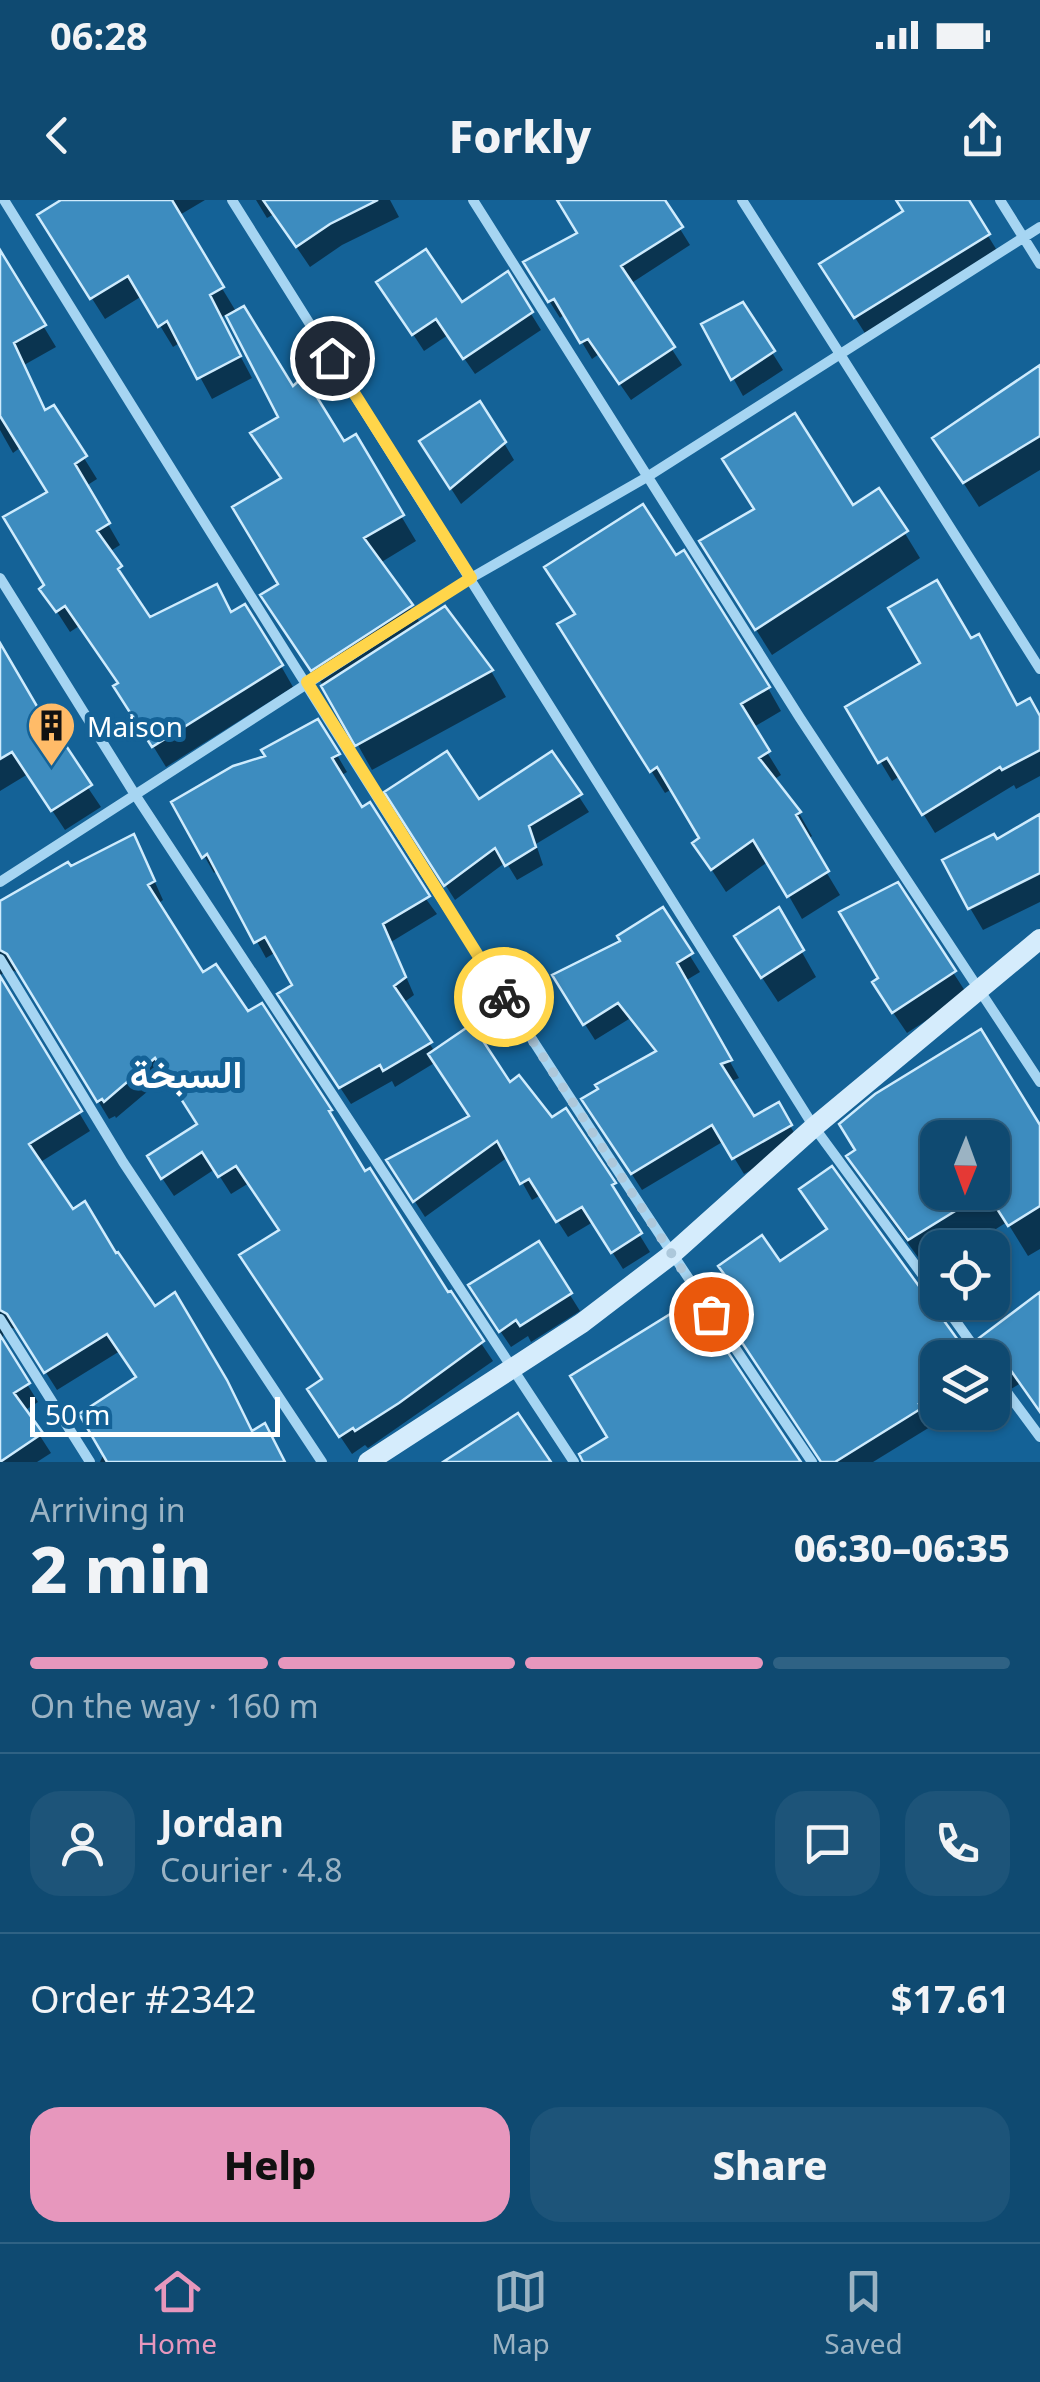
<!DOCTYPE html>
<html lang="en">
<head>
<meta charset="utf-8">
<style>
  :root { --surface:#0f4a71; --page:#1d5479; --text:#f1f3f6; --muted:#9bb3c3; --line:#2f6284; --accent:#e797bd }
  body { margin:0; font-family:"Noto Sans",Vazirmatn,sans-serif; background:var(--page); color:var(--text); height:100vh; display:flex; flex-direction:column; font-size:38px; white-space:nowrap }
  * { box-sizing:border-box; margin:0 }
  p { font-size:32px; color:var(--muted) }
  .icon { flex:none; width:55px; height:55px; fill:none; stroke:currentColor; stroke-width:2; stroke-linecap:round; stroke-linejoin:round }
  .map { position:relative; height:1262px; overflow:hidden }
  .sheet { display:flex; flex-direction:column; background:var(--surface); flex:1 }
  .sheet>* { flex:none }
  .needle { width:65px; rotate:181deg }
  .buttons { position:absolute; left:920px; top:920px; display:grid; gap:20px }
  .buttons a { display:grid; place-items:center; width:90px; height:90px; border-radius:20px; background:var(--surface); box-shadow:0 2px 8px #0004,0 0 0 2px var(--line); font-size:50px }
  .scale { position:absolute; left:30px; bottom:25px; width:250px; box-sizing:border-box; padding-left:10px; border:5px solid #fff; border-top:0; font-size:28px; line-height:35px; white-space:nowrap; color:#fff; -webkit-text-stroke:8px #146297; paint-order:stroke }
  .pin { position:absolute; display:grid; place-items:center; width:85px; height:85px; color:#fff; margin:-42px; border:5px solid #fff; border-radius:50%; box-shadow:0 2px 10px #0007 }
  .courier { position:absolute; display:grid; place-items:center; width:100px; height:100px; margin:-50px; border:8px solid #ffd54a; border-radius:50%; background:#fff; color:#222; box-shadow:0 2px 12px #0007 }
  .overview em { font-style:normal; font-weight:800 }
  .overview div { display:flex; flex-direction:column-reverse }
  .overview { display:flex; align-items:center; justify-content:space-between; height:170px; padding:0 30px }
  h1 { font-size:65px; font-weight:800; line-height:75px }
  .bar { display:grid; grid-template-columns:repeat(4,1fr); gap:15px 10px; align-content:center; height:120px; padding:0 30px }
  .bar i { height:12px; border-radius:8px; background:var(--line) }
  .bar .active { background:var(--accent) }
  .bar p { grid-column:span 4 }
  .line { display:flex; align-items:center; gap:25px; padding:0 30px; border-top:2px solid var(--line) }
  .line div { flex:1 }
  .round { display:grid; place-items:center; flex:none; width:105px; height:105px; border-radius:30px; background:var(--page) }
  .action { display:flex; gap:20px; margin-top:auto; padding:20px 30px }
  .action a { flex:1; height:115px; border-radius:30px; background:var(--accent); color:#111; font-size:40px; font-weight:800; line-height:115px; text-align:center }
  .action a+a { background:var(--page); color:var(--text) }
  .status { display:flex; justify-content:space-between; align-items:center; height:70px; padding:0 50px; background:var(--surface); direction:ltr }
  .status svg { height:28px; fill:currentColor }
  header { display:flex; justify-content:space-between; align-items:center; height:130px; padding:0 30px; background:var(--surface); font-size:45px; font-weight:800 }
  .tab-bar { display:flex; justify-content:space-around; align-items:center; height:140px; border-top:2px solid var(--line); background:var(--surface); font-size:28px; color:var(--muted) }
  .tab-bar a { display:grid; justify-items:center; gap:5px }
  .tab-bar .active { color:var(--accent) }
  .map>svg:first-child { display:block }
</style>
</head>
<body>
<div class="status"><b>06:28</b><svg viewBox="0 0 49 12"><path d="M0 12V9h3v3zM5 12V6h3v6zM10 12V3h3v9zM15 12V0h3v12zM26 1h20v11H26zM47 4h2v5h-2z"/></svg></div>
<header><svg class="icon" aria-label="back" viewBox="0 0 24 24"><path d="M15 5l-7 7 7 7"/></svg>Forkly<svg class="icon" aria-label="share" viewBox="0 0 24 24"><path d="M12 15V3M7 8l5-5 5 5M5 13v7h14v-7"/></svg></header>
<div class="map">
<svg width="1040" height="1262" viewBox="0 0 1040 1262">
  <rect width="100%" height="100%" fill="#146297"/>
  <!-- shadow -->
  <path fill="#0007" fill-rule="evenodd" d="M66,0H205L178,16L237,113L292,189L343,244L357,242L416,341L380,363L421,424L444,409L491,471L506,497L372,570L329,494L278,421L282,281L253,234L282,218L228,114L220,118L252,178L212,199L181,142L173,147L142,96L105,119L53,37Z
    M256,0H390L399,17L342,45L310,67L274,14L267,18Z
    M559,0H662L690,45L630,84L682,165L631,200L599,154L592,159L565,114L560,118L536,80L580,34Z
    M896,0H966L1001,57L868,138L835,86L905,13Z
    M0,55L56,147L24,165L46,213L53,208L97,279L86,286L120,345L109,352L149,420L231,415L281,466L293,487L166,567L129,507L119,485L79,426L70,432L43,390L47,386L49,293L21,247L13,253L0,230Z
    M507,75L541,130L475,174L448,135L424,151L390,99L461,105Z
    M742,105L783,170L743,196L704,125Z
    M1040,168V270L979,307L935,239Z
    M504,243L514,260L461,304L432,259Z
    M879,291L920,358L772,455L717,368L756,311L853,308Z
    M560,425L768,488L781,511L752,528L781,575L773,580L799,613L812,636L807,640L840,695L802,719L769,661L726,692L695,644L702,639L672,589L665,593Z
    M970,442L1017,508L1040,520V576L1016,589L1014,585L935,633L900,576L892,581L848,508Z
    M0,458L101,607L65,630L28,574L0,591Z
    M551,554L589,612L536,644L543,665L517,680L506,662L455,700L397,609L478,602Z
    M337,555L347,572L340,576L361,610L437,714L391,742L414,795L403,803L435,852L510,885L551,920L566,912L613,985L623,1002L620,1003L650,1052L623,1069L593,1022L568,1037L541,995L532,1000L508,957L425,1017L399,977L472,917L436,862L395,887L392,881L351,904L290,812L295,786L276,752L266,758L218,670L214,673L174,603Z
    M1040,617V702L983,730L970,708L997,643Z
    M143,656L163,700L157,704L202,775L248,815L261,807L330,911L340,929L338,930L493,1161L368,1248L365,1245L352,1254L321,1208L324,1181L281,1032L249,983L231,994L215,969L174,996L160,975L200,925L167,875L116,918L115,916L109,919L21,773L7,769L1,775L2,784L90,931L39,963L73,1013L115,1057L252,1234L283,1262H100L138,1179L120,1151L57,1190L20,1132L13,1128L4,1131L2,1143L38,1202L24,1211L51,1253L37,1262H0V715L70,670Z
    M897,686L967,794L907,833L888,805L881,779Z
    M778,710L816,777L778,802L752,762Z
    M662,711L700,772L685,781L739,878L729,882L753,919L778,905L800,943L744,974L724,941L642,990L595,917L657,854L629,819L595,840L565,793Z
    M842,925L1040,929V1049L1028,1056L1007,1022L966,1048H938V1065L928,1071L868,988L849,957L857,951ZM938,938H992V992H938Z
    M538,1044L580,1111L531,1142L528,1136L511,1147L481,1103Z
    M780,1064L938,1158V1212H944L927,1223L930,1227L873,1262H821Z
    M1040,1095V1214L1019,1184L1011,1189L982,1139Z"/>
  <!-- building -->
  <path fill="#3d8cbf" stroke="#ceebfd" stroke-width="2.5" d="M61,0H172L224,87L210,95L241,156L197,179L167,121L158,127L128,76L90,99L37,15Z
    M263,0H378L330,24L296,47Z
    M557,0H665L683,27L621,66L675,147L619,184L588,139L580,143L554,99L548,102L523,62L577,33Z
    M896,0H969L990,34L854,118L819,64L903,11Z
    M426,49L462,102L508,71L533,112L463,159L436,119L412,135L376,82Z
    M0,50L46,125L14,143L45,210L54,205L87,256L75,264L110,323L97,331L122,366L118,369L150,417L217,384L231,412L245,404L283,465L152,547L113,486L118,483L65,406L56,412L39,389L44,385L3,317L47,292L0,216Z
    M743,102L775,151L731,180L701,124Z
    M244,106L293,186L304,176L344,241L356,234L404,315L364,338L413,405L311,471L260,395L278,384L232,307L281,278L250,233L278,217L226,116Z
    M1040,165V236L963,283L932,238Z
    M480,201L506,242L450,289L419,241Z
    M795,213L853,305L879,288L908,331L755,430L699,341L754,309L722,259Z
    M643,304L676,355L684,350L770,487L741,504L770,551L759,558L801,612L796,615L829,671L787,697L753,640L711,670L692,643L699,638L657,567L650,572L557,424L575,414L544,367Z
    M937,380L971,438L979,434L1017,505L1030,498L1040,516V550L1002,570L1000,567L922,615L887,558L878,563L845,507L920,463L888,408Z
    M445,406L493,470L355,546L321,486Z
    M0,443L42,515L45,514L92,585L51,611L12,552L0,559Z
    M318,519L340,554L332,558L362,607L370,602L430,696L383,724L406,777L394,786L432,842L383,871L380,865L339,888L277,794L292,785L265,737L254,743L207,654L202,658L171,602L233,566L265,556L261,550Z
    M447,551L479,599L552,551L582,594L529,626L536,647L505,666L495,648L444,686L384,592Z
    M1040,614V673L968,709L942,660L994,634L997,639Z
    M134,634L155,681L148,685L203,772L216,764L248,811L262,803L332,910L329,911L365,971L370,968L448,1092L451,1091L484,1141L399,1203L355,1231L353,1228L339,1237L307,1189L322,1179L239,1055L279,1030L236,966L218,977L202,952L161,979L147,956L197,924L155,858L104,902L102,899L97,902L7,754L0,750V701L68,662L71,666Z
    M898,682L956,771L892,813L872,782L878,778L839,712Z
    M663,707L693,753L677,763L732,860L721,864L754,916L779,902L792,925L732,959L712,925L631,974L581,899L598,889L595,885L656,851L618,803L583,825L552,775L620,741L617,736Z
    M779,707L804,750L761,778L734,736Z
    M0,776L82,911L29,944L73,1009L85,1001L116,1053L118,1052L155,1106L175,1092L227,1180L252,1231L265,1223L285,1262H107L79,1214L136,1177L107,1134L44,1173L7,1114L0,1110Z
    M472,824L510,882L519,875L552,917L566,908L616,983L612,985L642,1033L611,1053L582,1007L556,1022L529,979L520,984L497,941L413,1002L386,960L469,916L428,854Z
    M981,829L1040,925V1006L1008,1026L992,1001V938H938V992H986L908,1040L846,956L855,950L839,924L875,894Z
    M832,966L971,1158H938V1193L919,1204L922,1208L835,1262H821L708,1091L727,1078L718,1066L762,1035L780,1061L827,1029L799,989Z
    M539,1041L572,1093L520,1126L516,1120L499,1132L468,1085Z
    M1040,1092V1212L1002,1158H991L979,1138Z
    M693,1100L801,1262H583L579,1254L607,1237L570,1176Z
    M0,1135L30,1183L14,1193L43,1233L0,1262Z
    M518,1213L551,1262H443Z"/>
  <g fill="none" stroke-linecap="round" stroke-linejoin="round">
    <!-- street -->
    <path stroke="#a6d5f2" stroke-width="10" d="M4,0C267,424 531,849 812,1262
      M232,0L814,927L938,1096
      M473,0L800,518L1040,882
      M742,0L1040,469
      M1000,0L1040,64
      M0,378L134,593L574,1262
      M0,682L471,378L647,277L1040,27
      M0,759L123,962L322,1262
      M942,1102L982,1158
      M0,1119L90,1262
      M992,1172L1040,1237"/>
    <!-- secondary -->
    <path stroke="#d5ecfc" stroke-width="20" d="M368,1262L582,1123L671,1055L814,927L1040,739"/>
  </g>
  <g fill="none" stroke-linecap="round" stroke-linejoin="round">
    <!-- done -->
    <path stroke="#adc8db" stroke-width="10" stroke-dasharray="0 18" d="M504,797L711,1114"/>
    <!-- route -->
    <path stroke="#ffd54a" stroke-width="12" d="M332,158L471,378L307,482L504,797"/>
  </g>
  <!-- icons -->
  <defs>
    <symbol id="building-pin" viewBox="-11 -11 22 30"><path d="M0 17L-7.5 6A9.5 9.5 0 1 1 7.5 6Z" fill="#ffbb68" stroke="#146297"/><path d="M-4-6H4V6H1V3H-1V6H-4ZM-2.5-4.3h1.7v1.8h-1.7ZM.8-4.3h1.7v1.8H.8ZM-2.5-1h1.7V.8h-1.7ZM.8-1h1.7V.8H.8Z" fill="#111"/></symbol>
  </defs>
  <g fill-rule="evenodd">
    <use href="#building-pin" x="24" y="498" width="55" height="75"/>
  </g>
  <g text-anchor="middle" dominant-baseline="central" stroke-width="10" stroke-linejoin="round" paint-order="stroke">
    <!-- poi labels -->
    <g font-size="28" fill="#fff" stroke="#146297" text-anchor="start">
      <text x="87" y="526">Maison</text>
    </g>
    <!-- district labels -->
    <g font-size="38" font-weight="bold" fill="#fff" stroke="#146297">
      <text x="186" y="873">السبخة</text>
    </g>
  </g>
</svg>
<div class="buttons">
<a><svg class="needle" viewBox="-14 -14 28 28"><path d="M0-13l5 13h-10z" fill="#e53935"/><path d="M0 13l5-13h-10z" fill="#9bb3c3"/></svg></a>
<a><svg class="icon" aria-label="locate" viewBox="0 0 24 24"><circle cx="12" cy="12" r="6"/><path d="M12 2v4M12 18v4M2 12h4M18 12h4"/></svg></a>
<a><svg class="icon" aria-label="layers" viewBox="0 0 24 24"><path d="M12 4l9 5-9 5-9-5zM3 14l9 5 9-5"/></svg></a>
</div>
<div class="scale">50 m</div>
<div class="pin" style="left:711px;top:1114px;background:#ea580c"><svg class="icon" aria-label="bag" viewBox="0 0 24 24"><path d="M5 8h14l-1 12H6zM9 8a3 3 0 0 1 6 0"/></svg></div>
<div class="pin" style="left:332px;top:158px;background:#1f2937"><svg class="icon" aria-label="home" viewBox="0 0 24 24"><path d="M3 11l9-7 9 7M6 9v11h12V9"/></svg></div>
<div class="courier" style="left:504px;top:797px"><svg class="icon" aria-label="bike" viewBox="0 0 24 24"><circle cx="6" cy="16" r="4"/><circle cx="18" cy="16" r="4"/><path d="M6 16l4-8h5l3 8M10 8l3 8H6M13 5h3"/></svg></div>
</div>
<section class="sheet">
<div class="overview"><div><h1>2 min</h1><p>Arriving in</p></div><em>06:30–06:35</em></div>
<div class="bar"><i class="active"></i><i class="active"></i><i class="active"></i><i></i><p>On the way · 160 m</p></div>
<div class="line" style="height:180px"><a class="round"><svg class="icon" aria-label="person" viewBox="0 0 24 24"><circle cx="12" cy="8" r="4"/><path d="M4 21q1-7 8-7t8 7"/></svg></a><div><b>Jordan</b><p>Courier · 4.8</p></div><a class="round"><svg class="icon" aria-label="chat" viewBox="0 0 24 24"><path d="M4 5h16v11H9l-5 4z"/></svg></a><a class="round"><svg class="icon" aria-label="phone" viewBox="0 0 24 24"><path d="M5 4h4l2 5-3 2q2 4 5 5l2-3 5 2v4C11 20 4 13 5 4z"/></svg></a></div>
<div class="line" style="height:130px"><div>Order #2342</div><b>$17.61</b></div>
<div class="action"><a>Help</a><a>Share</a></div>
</section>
<nav class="tab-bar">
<a class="active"><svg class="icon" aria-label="home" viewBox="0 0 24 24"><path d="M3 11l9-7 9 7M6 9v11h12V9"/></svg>Home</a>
<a><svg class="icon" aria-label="map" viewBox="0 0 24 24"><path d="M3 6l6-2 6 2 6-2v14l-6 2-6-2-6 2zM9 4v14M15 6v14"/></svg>Map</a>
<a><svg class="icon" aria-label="saved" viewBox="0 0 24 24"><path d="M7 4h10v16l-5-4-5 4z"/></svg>Saved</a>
</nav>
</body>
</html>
